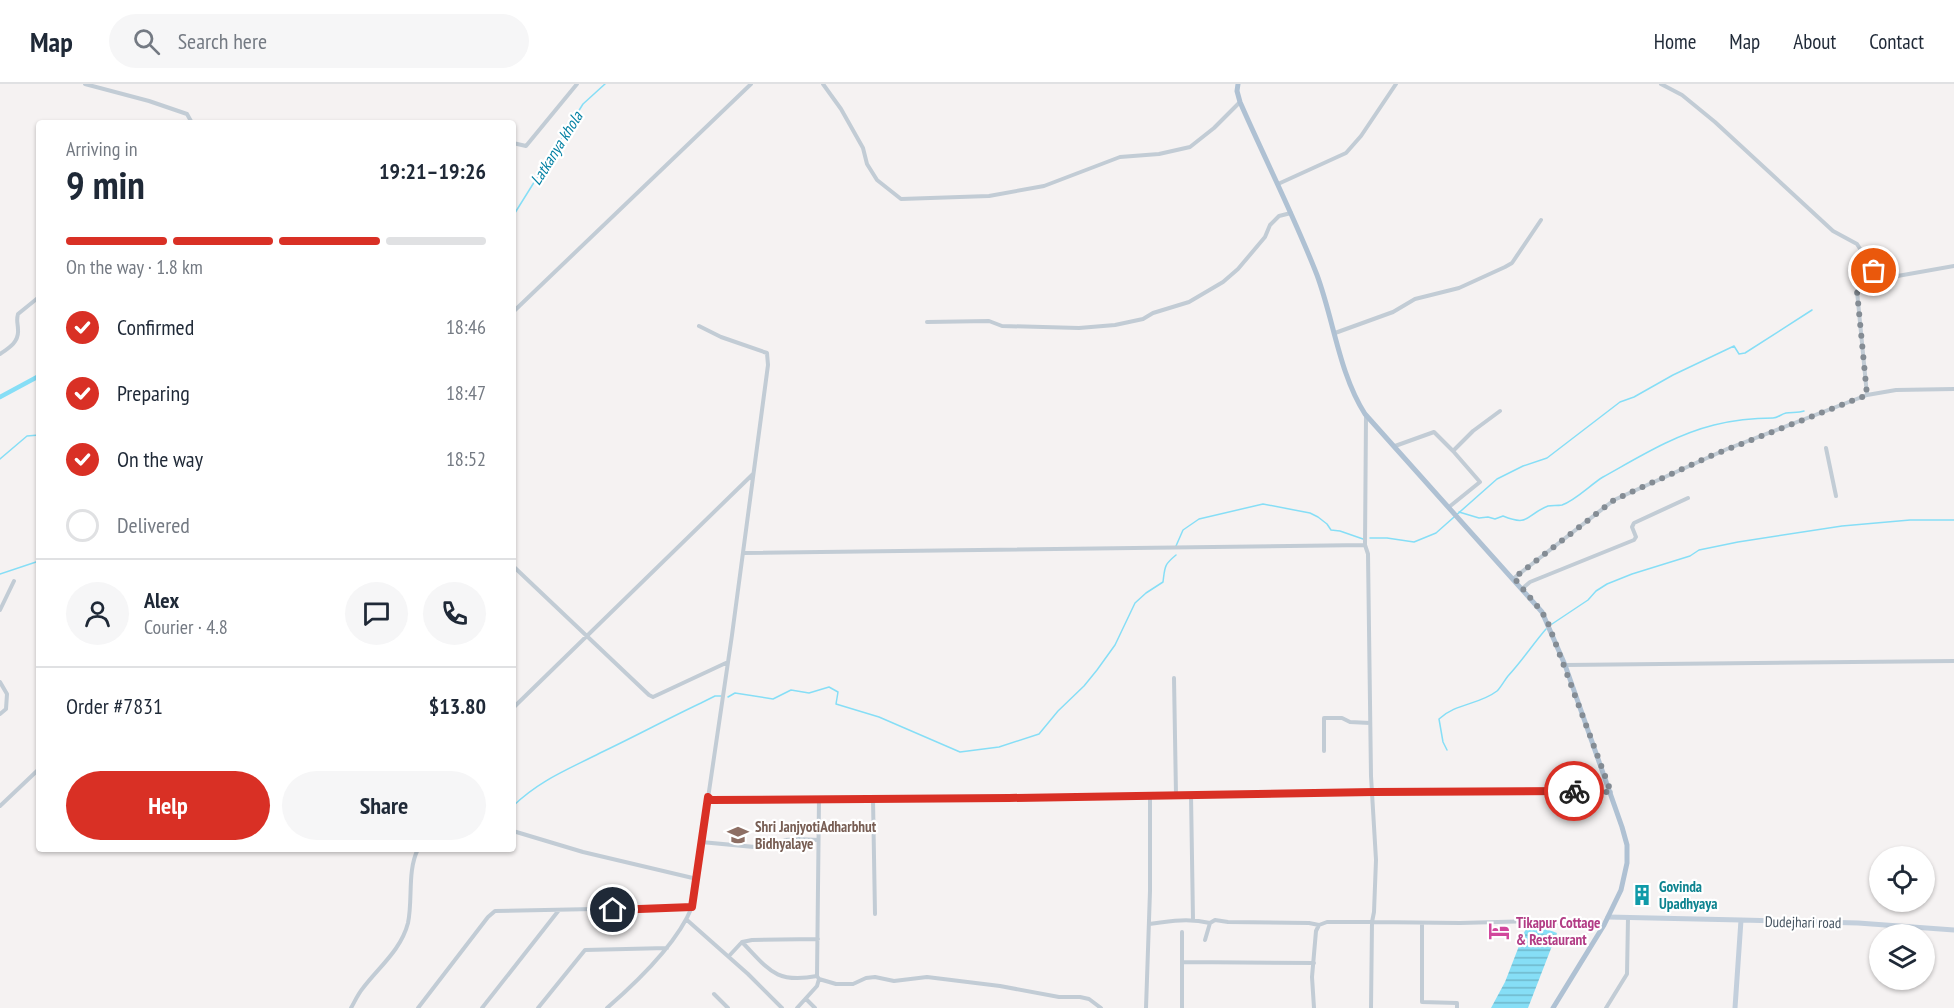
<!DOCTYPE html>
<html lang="en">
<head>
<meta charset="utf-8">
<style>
  :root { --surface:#fff; --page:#f6f6f7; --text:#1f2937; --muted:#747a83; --line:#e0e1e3; --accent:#d93025 }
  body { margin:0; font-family:"PT Sans Narrow",sans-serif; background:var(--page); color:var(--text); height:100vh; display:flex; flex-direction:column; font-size:22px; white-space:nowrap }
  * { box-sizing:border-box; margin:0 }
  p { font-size:20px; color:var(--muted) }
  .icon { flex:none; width:33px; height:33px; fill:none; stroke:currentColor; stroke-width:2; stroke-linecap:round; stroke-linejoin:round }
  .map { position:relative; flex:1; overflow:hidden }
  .sheet { position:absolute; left:36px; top:36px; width:480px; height:732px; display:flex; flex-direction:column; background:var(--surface); border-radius:6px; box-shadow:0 2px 4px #0004 }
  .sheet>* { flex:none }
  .buttons { position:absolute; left:1869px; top:762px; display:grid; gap:12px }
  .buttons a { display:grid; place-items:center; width:66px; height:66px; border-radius:50%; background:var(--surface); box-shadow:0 2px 4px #0004; font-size:30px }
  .pin { position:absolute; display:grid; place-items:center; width:51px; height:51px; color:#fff; margin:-26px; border:3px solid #fff; border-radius:50%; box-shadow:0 2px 6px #0007 }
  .courier { position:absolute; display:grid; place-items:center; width:60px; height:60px; margin:-30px; border:4px solid #d93025; border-radius:50%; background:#fff; color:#222; box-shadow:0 2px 8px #0007 }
  .summary em { font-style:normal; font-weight:800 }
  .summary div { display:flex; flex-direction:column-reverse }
  .summary { display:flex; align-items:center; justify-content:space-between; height:102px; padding:0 30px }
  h1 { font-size:39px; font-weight:800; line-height:45px }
  .bar { display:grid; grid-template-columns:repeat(4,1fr); gap:9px 6px; align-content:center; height:72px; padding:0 30px }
  .bar i { height:8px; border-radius:4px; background:var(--line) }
  .bar .selected { background:var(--accent) }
  .bar p { grid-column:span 4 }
  .line { display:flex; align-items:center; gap:15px; padding:0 30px; border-top:2px solid var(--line) }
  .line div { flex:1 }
  .round { display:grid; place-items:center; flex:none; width:63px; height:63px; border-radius:32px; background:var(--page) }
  ol { padding:0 30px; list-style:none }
  li { display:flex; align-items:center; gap:18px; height:66px }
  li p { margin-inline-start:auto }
  li .icon { padding:6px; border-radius:50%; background:var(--accent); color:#fff; stroke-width:4 }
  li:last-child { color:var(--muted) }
  li i { width:33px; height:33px; border:3px solid var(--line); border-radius:50% }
  .primary-button { display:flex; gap:12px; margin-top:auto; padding:12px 30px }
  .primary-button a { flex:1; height:69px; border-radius:36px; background:var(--accent); color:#fff; font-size:24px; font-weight:800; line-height:69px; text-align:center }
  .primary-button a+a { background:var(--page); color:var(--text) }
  header { display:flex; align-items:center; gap:36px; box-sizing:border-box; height:84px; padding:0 30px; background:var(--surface); border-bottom:2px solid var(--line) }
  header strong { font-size:28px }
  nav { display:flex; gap:33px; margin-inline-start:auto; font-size:21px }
  .search { width:420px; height:54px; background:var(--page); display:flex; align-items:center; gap:15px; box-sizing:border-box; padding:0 21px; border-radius:33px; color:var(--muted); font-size:22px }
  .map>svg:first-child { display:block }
</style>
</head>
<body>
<header>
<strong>Map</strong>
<div class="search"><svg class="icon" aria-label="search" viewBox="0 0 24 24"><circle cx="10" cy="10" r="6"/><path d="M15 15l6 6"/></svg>Search here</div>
<nav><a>Home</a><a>Map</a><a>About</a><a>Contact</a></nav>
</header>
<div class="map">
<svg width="1954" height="924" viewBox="0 0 1954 924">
  <defs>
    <pattern id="water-rules" width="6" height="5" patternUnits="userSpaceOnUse" patternTransform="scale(1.5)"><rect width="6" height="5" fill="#86def6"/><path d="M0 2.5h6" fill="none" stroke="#6fb7cb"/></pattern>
  </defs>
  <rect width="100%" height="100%" fill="#f5f2f2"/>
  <!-- water -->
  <path fill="url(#water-rules)" d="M1541,843L1557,849L1528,924H1491L1505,898L1526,844Z"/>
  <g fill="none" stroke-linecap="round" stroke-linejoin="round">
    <!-- stream -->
    <path stroke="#86def6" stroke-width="1.5" d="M513,132L583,20L605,0
      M0,375L27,352L39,351
      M1459,428L1479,434L1488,433L1495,435L1503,432C1530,443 1525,431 1548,422C1552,421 1557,422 1562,421C1576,416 1590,401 1603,393C1639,373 1674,351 1714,341C1734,336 1753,334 1773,334C1778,334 1781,330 1786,329C1792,328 1798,329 1804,327
      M1370,454H1387L1414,458L1436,449L1497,395L1523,382L1547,374L1620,318L1634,313L1673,291L1734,262L1739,270L1745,269L1812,226
      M1176,462L1183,446L1199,435L1263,420L1310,429L1318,433L1327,440L1331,446L1340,447L1363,455
      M0,490L39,477
      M1552,540L1588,516L1596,507L1607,500L1632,490L1690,472L1699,466L1738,458L1842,442L1910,436H1954
      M728,613L735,609L773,615L791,606L809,609L829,603L838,608L836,620L879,633L960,668L999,663L1039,650L1058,627L1084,602L1097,586L1115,561L1135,519L1146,509L1163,498C1165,482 1164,481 1176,471
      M1447,666L1443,658L1439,635C1456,619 1479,621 1497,607C1501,603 1504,597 1508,592C1522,577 1533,560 1546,545
      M513,722C540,696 567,686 600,669C634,653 667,635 701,619L715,612H721"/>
    <!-- canal -->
    <path stroke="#86def6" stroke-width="4.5" d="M0,313L39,292"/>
    <!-- street -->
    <path stroke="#c2ccd5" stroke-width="4" d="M85,0L149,17L187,30L192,39
      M823,0L841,25L863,64L867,80L877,96L901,115L989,112L1044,102L1120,73L1159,70L1190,63L1214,44L1240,18
      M1661,0L1682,11L1715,38L1833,147L1857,160L1874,187L1875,196L1954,182
      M513,59L526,62L577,0
      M1278,100L1346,69L1361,52L1396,0
      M513,228L751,0
      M927,238L989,237L1002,242L1079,244L1115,241L1143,235L1153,229L1189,218L1223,198L1238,185L1265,153L1270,141L1279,132L1291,129
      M1335,249L1393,228L1415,215L1459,204L1505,183L1512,179L1541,136
      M0,270C9,264 19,258 18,246C18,239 16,237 18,230L39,213
      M1867,311L1857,207L1859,204L1875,196
      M1395,362L1434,348L1453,367L1480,398L1449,423
      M1826,364L1836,412
      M1453,367L1473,347L1500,327
      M743,469L1365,461
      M513,482L649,611L653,613L728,578
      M1514,494L1614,416L1727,365L1867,311L1896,306L1954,305
      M1523,504L1530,498L1634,456L1636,453L1632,443L1634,439L1688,414
      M0,526L14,497
      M1565,581L1954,577
      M1174,594L1176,711
      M0,598L7,610L6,625L0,630
      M513,624L753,390
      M1324,667V634H1342L1350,638L1370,639
      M1191,711L1193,836
      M708,713L711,716L1009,714L1373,708H1611
      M819,715L817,892L819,895
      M873,715L875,830
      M0,722L39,685
      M513,747L583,768L697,795
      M701,758L776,765L782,764L785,756L799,755L818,756
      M687,836L748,890L782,924
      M1422,839V918L1457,919V924
      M1149,840C1170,837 1189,834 1210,839
      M1205,856L1210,839L1215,836L1228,838L1309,839L1319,841
      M742,858C769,886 776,900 817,892
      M729,872L742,858L752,856L818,855
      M1183,878L1314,879
      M714,910L728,924
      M806,915L815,924
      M351,924C355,917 358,910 363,904C379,883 401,866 408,839C413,815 407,787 418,765
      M418,924L488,833L495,827L692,823
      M482,924L559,826
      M538,924L585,866L667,864
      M607,924C637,898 677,860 692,823L732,551L768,281L767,269L721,253L699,242
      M797,924L817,902L819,895L836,900H853L866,894L875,893L894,897L927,893L1000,902L1059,913H1080L1089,915L1101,924
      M1146,924L1150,807V712
      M1182,924V848
      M1314,924L1312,893L1316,847L1319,841L1327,838H1372L1374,828L1376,776L1371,692L1368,470L1365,461L1366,332
      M1371,924L1372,838L1460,839L1531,837L1604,841
      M1606,924L1627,890L1628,834"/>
    <!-- secondary -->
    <path stroke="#c3cfdc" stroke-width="5" d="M1608,833L1741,836
      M1735,924L1741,836L1858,839L1954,846"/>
    <!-- primary -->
    <path stroke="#afc1d3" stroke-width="5" d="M1238,0L1237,7L1240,18C1265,75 1294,132 1317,191C1334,237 1339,289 1365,330L1542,528L1565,581L1622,743L1627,761V779L1621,806L1604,841L1553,924"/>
  </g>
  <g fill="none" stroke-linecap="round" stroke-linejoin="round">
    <!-- done -->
    <path stroke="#848c94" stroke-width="6" stroke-dasharray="0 10.8" d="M1574,707L1611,708L1548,539L1542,528L1514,494L1614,416L1713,371L1867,311L1857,207L1859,204L1875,196L1874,187"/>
    <!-- route -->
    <path stroke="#d93025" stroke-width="8" d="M613,826L692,823L708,713L711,716L1009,714L1373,708L1574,707"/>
  </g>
  <!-- icons -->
  <defs>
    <symbol id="school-bare" viewBox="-9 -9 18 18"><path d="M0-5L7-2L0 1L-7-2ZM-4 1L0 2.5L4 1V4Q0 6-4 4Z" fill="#8d6e63" stroke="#fff" stroke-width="2.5" paint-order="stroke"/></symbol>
    <symbol id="building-bare" viewBox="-9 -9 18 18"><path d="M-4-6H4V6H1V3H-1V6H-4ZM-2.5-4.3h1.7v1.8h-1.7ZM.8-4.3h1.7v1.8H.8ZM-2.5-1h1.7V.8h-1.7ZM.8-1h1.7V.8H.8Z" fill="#0f9aa8" stroke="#fff" stroke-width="2.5" paint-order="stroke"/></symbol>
    <symbol id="hotel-bare" viewBox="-9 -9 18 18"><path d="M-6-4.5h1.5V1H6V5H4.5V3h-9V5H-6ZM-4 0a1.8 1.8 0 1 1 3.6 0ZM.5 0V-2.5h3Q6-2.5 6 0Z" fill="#d1479c" stroke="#fff" stroke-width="2.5" paint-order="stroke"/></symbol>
  </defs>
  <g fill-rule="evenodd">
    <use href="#school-bare" x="723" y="736" width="30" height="30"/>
    <use href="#building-bare" x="1627" y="796" width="30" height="30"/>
    <use href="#hotel-bare" x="1484" y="832" width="30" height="30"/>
  </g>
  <g text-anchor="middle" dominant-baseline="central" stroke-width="4.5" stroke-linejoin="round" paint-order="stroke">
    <!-- education labels -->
    <g font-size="15" font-weight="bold" fill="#785e54" stroke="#fff" text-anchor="start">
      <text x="755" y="742">Shri JanjyotiAdharbhut<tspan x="755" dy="17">Bidhyalaye</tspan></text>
    </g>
    <!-- culture labels -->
    <g font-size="15" font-weight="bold" fill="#0d838f" stroke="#fff" text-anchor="start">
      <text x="1659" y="802">Govinda<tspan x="1659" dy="17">Upadhyaya</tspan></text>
    </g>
    <!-- hotel labels -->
    <g font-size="15" font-weight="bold" fill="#b23c85" stroke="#fff" text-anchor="start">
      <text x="1516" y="838">Tikapur Cottage<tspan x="1516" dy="17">&amp; Restaurant</tspan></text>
    </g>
    <!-- street labels -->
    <g font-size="15" fill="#475562" stroke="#fff">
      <text transform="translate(1803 838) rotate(1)">Dudejhari road</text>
    </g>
    <!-- water labels -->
    <g font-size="16" font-style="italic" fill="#0380a3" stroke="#fff">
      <text transform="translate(556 64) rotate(-58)">Latkanya khola</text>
    </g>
  </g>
</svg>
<div class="buttons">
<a><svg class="icon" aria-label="locate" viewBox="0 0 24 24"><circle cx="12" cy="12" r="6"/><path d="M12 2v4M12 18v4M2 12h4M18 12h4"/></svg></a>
<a><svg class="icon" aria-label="layers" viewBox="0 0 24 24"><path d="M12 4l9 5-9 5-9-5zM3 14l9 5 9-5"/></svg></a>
</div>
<div class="pin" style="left:1874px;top:187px;background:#ea580c"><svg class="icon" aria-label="bag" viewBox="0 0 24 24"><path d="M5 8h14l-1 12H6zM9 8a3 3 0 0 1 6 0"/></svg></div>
<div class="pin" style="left:613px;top:826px;background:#1f2937"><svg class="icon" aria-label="home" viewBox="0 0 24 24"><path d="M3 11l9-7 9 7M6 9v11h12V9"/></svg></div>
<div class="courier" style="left:1574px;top:707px"><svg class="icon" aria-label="bike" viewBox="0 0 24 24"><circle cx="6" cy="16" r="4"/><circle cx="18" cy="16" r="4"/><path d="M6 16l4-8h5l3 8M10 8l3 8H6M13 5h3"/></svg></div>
<section class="sheet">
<div class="summary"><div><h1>9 min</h1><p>Arriving in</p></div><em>19:21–19:26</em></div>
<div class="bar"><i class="selected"></i><i class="selected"></i><i class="selected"></i><i></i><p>On the way · 1.8 km</p></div>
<ol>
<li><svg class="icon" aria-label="check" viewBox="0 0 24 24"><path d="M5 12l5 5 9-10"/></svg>Confirmed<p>18:46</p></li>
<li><svg class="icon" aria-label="check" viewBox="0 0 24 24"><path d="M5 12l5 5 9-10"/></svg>Preparing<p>18:47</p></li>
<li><svg class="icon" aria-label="check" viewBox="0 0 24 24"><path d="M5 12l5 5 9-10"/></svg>On the way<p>18:52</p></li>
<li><i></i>Delivered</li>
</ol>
<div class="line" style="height:108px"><a class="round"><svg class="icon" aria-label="person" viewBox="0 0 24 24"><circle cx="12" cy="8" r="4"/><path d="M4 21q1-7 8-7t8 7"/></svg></a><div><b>Alex</b><p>Courier · 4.8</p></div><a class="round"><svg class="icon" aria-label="chat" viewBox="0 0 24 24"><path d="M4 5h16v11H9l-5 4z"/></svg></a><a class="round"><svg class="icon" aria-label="phone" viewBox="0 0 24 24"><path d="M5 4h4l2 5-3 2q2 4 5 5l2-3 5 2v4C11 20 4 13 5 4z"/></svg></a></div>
<div class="line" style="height:78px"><div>Order #7831</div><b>$13.80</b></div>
<div class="primary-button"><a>Help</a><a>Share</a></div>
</section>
</div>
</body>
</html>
